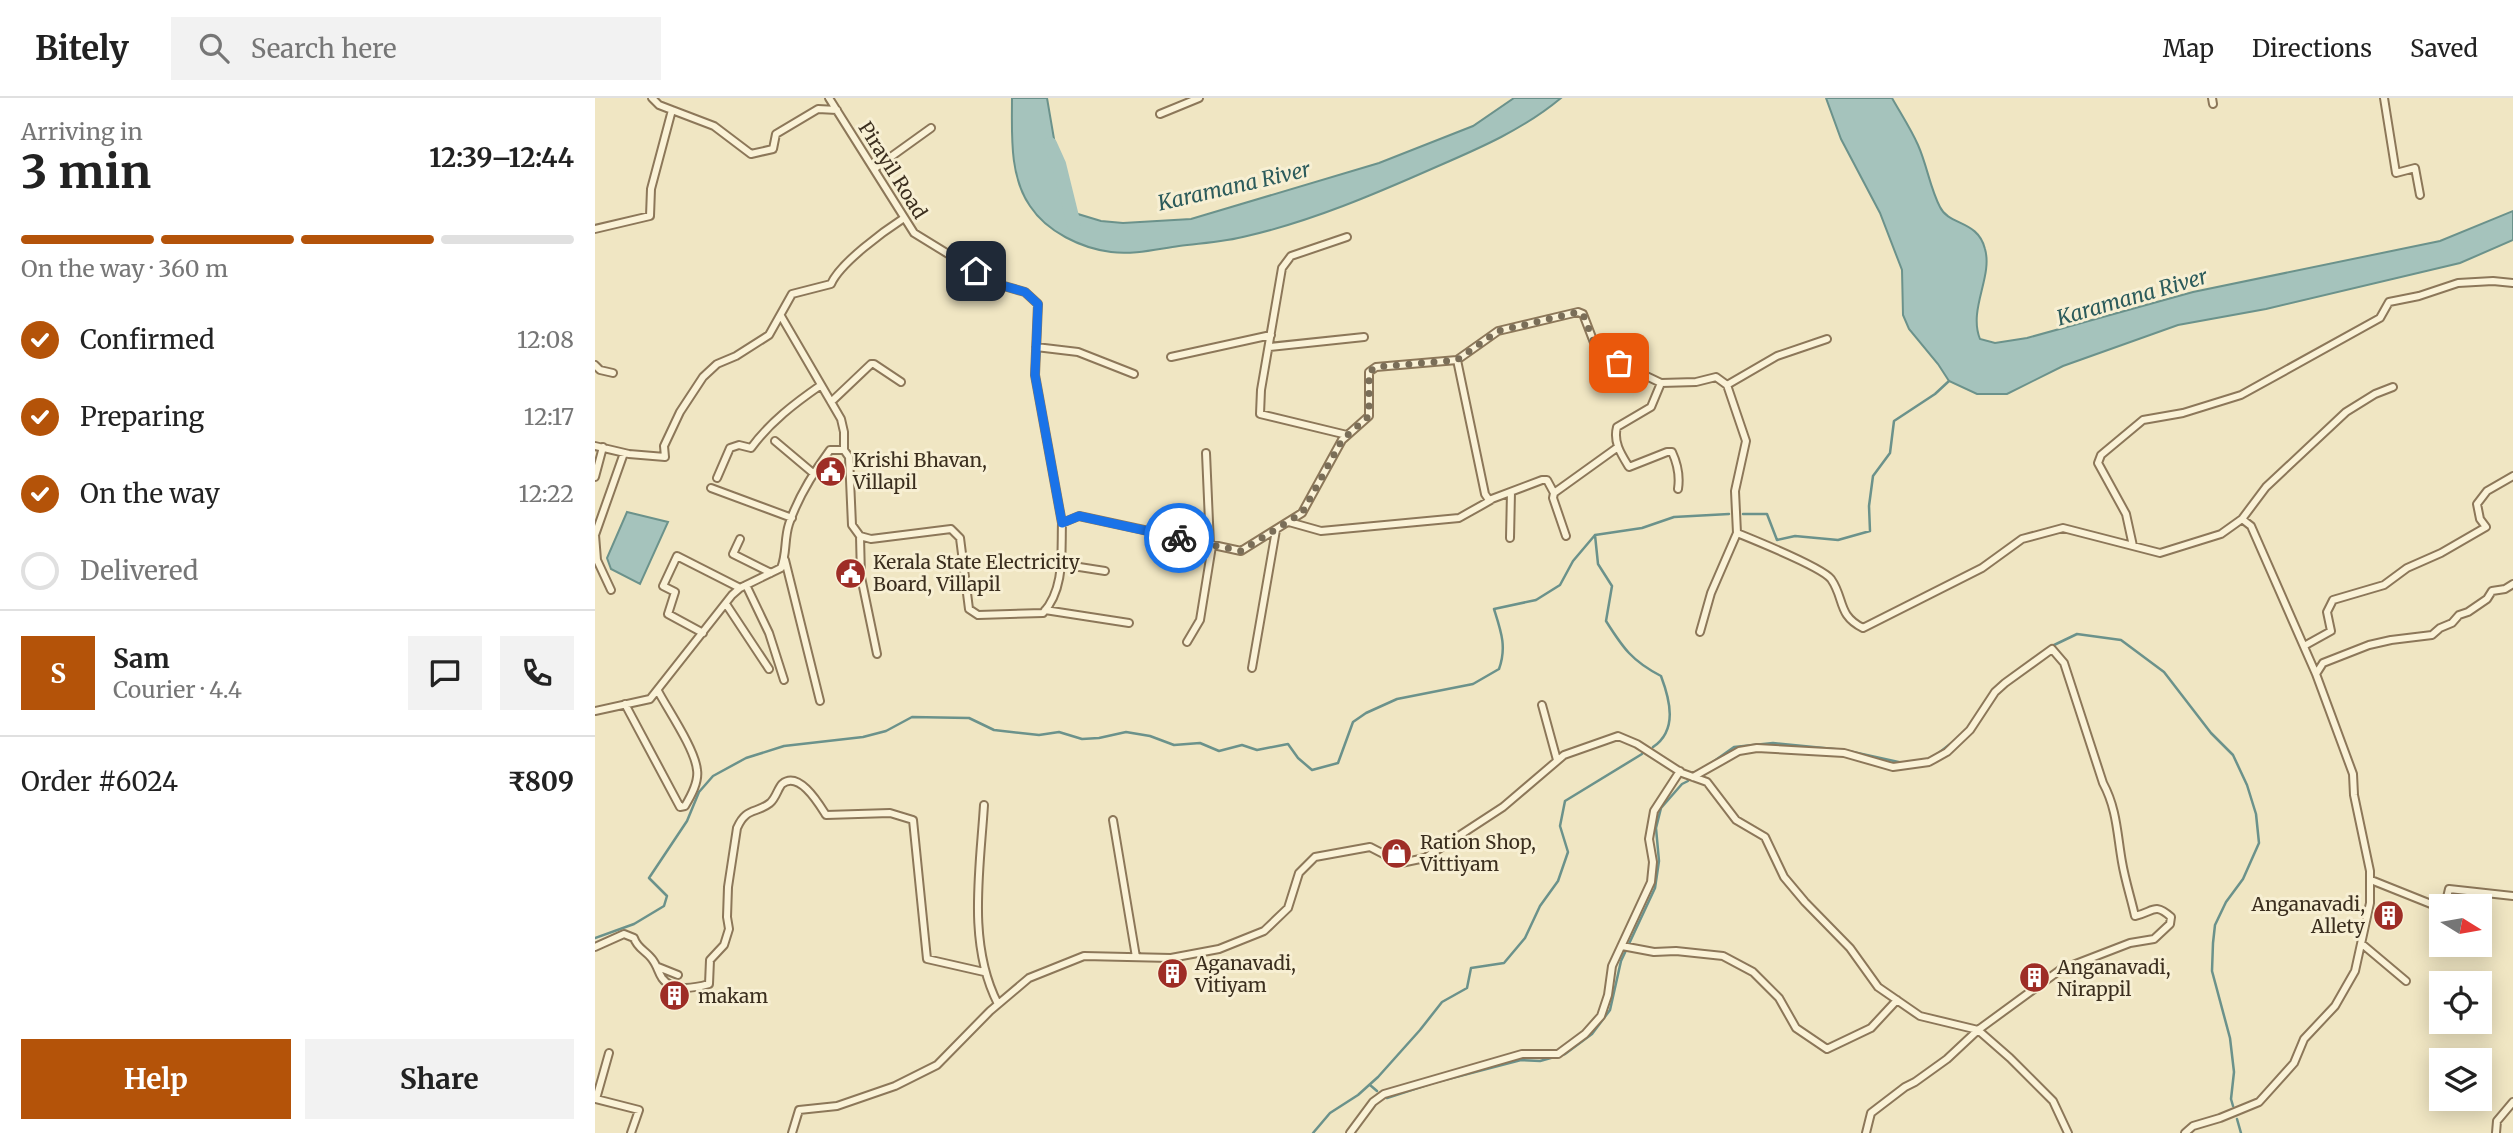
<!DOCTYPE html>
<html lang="en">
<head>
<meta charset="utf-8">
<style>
  :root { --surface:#fff; --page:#f2f2f2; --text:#222; --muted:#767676; --line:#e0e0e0; --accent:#b45309 }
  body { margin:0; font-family:Merriweather,serif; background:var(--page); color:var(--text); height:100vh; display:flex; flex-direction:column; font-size:26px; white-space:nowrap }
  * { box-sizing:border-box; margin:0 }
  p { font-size:23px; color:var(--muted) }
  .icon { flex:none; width:38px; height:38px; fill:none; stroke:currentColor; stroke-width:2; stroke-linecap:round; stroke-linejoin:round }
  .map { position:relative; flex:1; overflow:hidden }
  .drawer { display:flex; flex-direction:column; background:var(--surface); width:595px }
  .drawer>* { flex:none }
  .needle { width:46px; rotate:101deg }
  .tools { position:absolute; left:1834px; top:796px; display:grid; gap:14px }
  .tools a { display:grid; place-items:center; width:63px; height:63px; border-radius:0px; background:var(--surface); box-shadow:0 4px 18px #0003; font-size:35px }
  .pin { position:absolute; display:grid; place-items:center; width:60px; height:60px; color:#fff; margin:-30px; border-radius:14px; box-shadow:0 4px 10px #0006 }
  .courier { position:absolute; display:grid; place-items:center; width:70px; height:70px; margin:-35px; border:5px solid #1a73e8; border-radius:50%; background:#fff; color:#222; box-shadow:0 2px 9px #0007 }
  .head em { font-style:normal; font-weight:700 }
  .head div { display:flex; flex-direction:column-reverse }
  .head { display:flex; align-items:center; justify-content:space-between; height:119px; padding:0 21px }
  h1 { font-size:46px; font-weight:700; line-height:52px }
  .bar { display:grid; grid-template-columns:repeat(4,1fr); gap:10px 7px; align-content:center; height:84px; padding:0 21px }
  .bar i { height:9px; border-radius:5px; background:var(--line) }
  .bar .current { background:var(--accent) }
  .bar p { grid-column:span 4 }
  .line { display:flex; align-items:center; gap:18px; padding:0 21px; border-top:2px solid var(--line) }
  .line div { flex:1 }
  .round { display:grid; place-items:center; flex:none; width:74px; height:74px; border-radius:0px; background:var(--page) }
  ol { padding:0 21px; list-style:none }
  li { display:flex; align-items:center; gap:21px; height:77px }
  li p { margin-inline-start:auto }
  li .icon { padding:7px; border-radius:50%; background:var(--accent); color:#fff; stroke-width:4 }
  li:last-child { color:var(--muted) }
  li i { width:38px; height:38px; border:4px solid var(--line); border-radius:50% }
  .action { display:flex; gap:14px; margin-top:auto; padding:14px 21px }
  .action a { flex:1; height:80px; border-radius:0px; background:var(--accent); color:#fff; font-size:28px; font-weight:700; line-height:80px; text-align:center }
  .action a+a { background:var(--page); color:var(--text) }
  header { display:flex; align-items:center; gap:42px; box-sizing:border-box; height:98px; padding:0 35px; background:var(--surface); border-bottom:2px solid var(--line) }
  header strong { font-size:33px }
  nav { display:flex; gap:38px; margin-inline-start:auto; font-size:24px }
  .search { width:490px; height:63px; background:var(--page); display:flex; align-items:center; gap:18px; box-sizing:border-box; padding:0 24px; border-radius:0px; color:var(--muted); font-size:26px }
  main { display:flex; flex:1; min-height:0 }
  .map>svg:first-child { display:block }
</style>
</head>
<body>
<header>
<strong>Bitely</strong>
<div class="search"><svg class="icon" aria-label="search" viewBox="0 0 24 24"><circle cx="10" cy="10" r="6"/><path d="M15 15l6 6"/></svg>Search here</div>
<nav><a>Map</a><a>Directions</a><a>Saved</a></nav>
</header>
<main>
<section class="drawer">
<div class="head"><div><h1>3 min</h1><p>Arriving in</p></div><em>12:39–12:44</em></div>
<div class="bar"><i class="current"></i><i class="current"></i><i class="current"></i><i></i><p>On the way · 360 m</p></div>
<ol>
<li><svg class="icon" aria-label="check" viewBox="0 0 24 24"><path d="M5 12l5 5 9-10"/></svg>Confirmed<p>12:08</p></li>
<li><svg class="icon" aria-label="check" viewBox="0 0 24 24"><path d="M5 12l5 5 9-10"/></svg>Preparing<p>12:17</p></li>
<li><svg class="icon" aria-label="check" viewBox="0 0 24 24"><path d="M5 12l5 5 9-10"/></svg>On the way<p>12:22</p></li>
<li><i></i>Delivered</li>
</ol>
<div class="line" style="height:126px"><b class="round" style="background:var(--accent);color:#fff">S</b><div><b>Sam</b><p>Courier · 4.4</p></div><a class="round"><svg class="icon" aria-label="chat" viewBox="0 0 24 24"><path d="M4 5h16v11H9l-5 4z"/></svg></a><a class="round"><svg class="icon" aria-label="phone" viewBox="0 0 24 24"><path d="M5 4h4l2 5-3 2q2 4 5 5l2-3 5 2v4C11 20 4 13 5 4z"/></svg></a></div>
<div class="line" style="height:91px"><div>Order #6024</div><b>₹809</b></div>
<div class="action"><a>Help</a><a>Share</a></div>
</section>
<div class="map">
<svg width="1918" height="1035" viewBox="0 0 1918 1035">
  <rect width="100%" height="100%" fill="#f0e6c3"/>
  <!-- water -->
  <path fill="#a5c3bc" stroke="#6b928b" stroke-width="2" d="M417,0H452L470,105L483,116L506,123L528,125L596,121L784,65L878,28L919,0H966C929,31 885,50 841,69C780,96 717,123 652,138C630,144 607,145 584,148C562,151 538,157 516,154C486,150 452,134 435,108C414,78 417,35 417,0Z
    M1231,0H1297C1306,16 1316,31 1323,47C1332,67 1335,90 1345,109C1354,128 1383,122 1390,151C1398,179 1373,211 1385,241L1400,245L1432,240L1598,194L1845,143L1918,113V142L1865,165L1671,211L1583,227L1468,268L1412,296H1382L1354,283L1343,266L1314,231L1308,217L1307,172L1285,115L1246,41Z
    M32,414L73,424L45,486L16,471L12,460Z"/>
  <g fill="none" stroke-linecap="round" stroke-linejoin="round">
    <!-- stream -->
    <path stroke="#6b928b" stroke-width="2.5" d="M1148,416H1172L1182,442L1200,438L1243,442L1275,433L1274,408L1278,378L1295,355L1299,323L1340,296L1354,283
      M1457,548L1482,536L1526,542L1569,574L1616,635L1638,657L1652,687L1661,716L1664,745L1648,781L1631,804L1620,827L1618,845L1617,873L1635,940L1639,974L1636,1001L1638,1008
      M1382,616L1390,604
      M1058,649C1083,632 1075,602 1066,578C1037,563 1028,550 1011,523L1017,488L1003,466L1000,437L1047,430L1079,419L1134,416
      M1341,657L1363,640
      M1115,666L1139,649L1178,645L1249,652L1308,665
      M0,840L39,826L69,808L72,798L54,780L92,723L104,694L118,678L151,660L189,648L268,639L291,633L317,619L374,620L399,632L444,637L464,634L487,641L504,640L531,634L555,638L579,647L605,645L624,653L647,647L662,652L693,646L703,660L717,672L743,665L758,624L771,615L802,601L878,586L904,571C912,549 906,533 899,511L941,502L965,487L978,463L1000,437
      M775,987L782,993
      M792,1000L838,985L926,962L945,963L970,956L997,936L1015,912L1026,863L1060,790L1064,763L1061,730L1066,710L1087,686L1093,683
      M1642,1021L1646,1035
      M718,1035L735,1015L763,997L783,979L825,932L847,904L872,890L876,870L909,865L930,840L945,808L963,783L973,754L965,728L970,703L1047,656"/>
    <!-- river -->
    <path stroke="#a5c3bc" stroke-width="14" d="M455,46L464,66L479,127"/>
    <defs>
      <path id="street" d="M234,0L319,135L402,186L430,194L443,206L440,277L467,425
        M1617,0L1618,6
        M1789,0L1801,75L1820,70L1825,97
        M77,12L119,28L156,56L178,51L181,36L223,11L242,12
        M565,16L604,0
        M279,71L336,30
        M0,131L55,118L56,91L77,12L64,7L57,0
        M186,218L246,321L249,334V352
        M441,249L483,254L539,276
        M674,249L769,239
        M576,259L676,237
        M862,262L890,396L894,402L947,382H952L959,395
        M0,267L5,272L18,275
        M1066,285L1056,309L1022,329C1018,344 1026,356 1034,369L1072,354H1077C1083,367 1085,378 1083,391
        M1132,287L1182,258L1232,241
        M236,304L276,266H279L306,284
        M752,337L665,316L666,292L687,170L696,158L752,139
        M180,343L218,375
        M0,348L34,356L70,359L69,348L85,314L108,279L122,266L141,258L174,237L197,196L236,186C245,165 289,133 309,120
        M611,355L615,447
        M0,379L8,349
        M122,380L135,350L144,347L156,350C175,324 200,305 226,287
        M116,390L197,420
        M1647,421L1671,389L1751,314L1780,296L1798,289
        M694,424L726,433L864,420L896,402
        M265,438L266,479L282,556
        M971,438L958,400L959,395L1023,349
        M915,440L916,394
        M145,441L138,456L176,475
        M1538,448L1531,416L1503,365L1506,357L1548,322L1588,315L1646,297L1785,220L1794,204L1824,198L1863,185L1898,183L1918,185
        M190,462L225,603
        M465,466L510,473
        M151,487L174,535L189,582
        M16,492L2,462L0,437L29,355
        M131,506L174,571
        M450,512L534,525
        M1105,534L1116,495L1142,435
        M108,535L73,516L80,494L68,488L82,458L145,490
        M592,544L605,522L617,448
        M1709,548L1736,533L1732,514L1738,502L1789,487L1812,470L1846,455L1891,429L1885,421L1882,406L1892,393L1918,378
        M657,570L681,432
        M30,606L85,709L90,708C96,698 104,684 102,672C100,651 73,612 63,593
        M947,607L962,662
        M0,613L55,601L137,497L145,490L186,470C192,456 189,441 194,426C203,399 218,375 235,352H249L254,359L257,427L265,438L276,441L356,431L365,440L374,511L383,517L448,515C470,491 466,455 467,425L484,418L646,453L707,415L747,342L774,318V274L781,269L862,262L903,233L983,214L988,216L1003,255L1066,285L1101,284L1121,279L1132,287L1151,343L1140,393L1142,435C1159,442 1227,469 1236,481C1250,501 1242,517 1268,530L1387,470L1427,441L1468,430L1565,455L1626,436L1647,421L1656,428L1721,576
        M1098,679L1144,653L1162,650L1249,655L1298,669L1334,664L1352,654L1375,632L1400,594L1410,585L1457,551L1469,565L1508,685C1522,711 1522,736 1527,764C1530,782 1536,800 1540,818C1559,814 1559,804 1576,819L1575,826L1559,841L1535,845L1465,872L1383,932L1352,961L1320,984L1310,989L1276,1015L1271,1035
        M389,707C385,772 372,846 403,906
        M518,722L541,859
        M1776,782L1846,810
        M1850,808L1854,791L1918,798
        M1767,846L1811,883
        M1027,848L1059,854L1081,853L1128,858L1158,874L1184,900L1201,930L1232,951L1276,930L1302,902
        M0,849L29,836L39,840C42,850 51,853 57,861C62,867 63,874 67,880C77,894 100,890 114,886L115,862L129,847L134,831L132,819L133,789L142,730C151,709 161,716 175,705C181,700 183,690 187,686C204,672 224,706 231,717L295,715L318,722L332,861L389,874
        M63,869L83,877
        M14,955L1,1001L44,1012L36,1035
        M197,1035L204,1012L242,1008L300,988L342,967L395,913L434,880L489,858L576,860L624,851L669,833L693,810L704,775L720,759L775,749L806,765L830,760L908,709L969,657L1023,638L1042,646L1087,675L1112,684L1141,722L1170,739L1189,779L1210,804L1255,850L1283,889L1325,918L1383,932L1415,960L1458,1003L1473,1035
        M755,1035L778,1004L789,996L927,956H963L990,936L1006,918L1013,897L1017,868L1056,784L1058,764L1054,741L1059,713L1085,673
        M1590,1035L1598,1028L1625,1020L1664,1004L1699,965L1709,941L1740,908L1760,873L1775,805V773L1759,697L1758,676L1721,576L1728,565L1774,547L1796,542L1837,537L1845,530L1857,525L1864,517L1873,514L1892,501L1897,493L1910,491L1918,486
        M1901,1035L1902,1023L1918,1004"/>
    </defs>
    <!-- street casing -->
    <use href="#street" stroke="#8c7759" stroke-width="10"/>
    <!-- street -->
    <use href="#street" stroke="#faf2d7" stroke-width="6"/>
  </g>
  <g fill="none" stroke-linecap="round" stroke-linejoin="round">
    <!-- done -->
    <path stroke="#7a6e58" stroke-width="7" stroke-dasharray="0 12.6" d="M584,440L646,453L707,415L747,342L774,318V274L781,269L862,262L903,233L983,214L988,216L1003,255L1024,265"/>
    <!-- route -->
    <path stroke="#1a73e8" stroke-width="9" d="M381,173L402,186L430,194L443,206L440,277L467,425L484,418L584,440"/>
  </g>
  <!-- icons -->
  <defs>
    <symbol id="civic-disc" viewBox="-11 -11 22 22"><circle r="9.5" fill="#9e2d26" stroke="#f7efd3"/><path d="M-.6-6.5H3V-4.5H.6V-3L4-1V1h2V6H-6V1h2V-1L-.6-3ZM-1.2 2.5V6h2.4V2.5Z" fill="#fff"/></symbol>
    <symbol id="shop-disc" viewBox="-11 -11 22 22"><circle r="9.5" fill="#9e2d26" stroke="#f7efd3"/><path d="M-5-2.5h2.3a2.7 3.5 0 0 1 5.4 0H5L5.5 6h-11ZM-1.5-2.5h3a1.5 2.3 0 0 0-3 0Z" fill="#fff"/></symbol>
    <symbol id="building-disc" viewBox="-11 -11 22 22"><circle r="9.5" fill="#9e2d26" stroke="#f7efd3"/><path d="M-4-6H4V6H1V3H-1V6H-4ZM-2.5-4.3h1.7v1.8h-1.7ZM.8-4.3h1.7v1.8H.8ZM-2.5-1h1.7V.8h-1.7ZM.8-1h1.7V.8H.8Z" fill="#fff"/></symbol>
  </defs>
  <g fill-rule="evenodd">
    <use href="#civic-disc" x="218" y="356" width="35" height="35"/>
    <use href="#civic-disc" x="238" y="458" width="35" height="35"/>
    <use href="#shop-disc" x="784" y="738" width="35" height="35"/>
    <use href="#building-disc" x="1776" y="800" width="35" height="35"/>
    <use href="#building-disc" x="560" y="858" width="35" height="35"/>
    <use href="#building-disc" x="1422" y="862" width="35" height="35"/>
    <use href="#building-disc" x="62" y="880" width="35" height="35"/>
  </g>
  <g text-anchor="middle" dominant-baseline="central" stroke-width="6" stroke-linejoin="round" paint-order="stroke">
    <!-- street labels -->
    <g font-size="19" fill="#3b2e1e" stroke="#f7efd3">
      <text transform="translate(298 72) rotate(58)">Pirayil Road</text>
    </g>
    <!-- poi labels -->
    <g font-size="19" fill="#3b2e1e" stroke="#f7efd3" text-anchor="start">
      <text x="258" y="362">Krishi Bhavan,<tspan x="258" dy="22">Villapil</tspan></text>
      <text x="278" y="464">Kerala State Electricity<tspan x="278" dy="22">Board, Villapil</tspan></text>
      <text x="825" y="744">Ration Shop,<tspan x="825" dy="22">Vittiyam</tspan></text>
      <text x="1770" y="806" text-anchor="end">Anganavadi,<tspan x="1770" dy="22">Allety</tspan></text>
      <text x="600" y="865">Aganavadi,<tspan x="600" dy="22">Vitiyam</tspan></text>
      <text x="1462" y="869">Anganavadi,<tspan x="1462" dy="22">Nirappil</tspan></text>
      <text x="103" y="898">makam</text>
    </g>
    <!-- water labels -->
    <g font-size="21" font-style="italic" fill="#2c5b5b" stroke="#f7efd3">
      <text transform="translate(639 88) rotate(-13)">Karamana River</text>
      <text transform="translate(1537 199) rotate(-16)">Karamana River</text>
    </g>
  </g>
</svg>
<div class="tools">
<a><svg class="needle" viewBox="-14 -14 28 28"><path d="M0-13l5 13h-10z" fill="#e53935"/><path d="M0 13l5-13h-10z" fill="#767676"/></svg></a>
<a><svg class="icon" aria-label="locate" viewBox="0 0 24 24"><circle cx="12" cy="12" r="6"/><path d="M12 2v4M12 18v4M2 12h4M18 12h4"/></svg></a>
<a><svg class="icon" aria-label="layers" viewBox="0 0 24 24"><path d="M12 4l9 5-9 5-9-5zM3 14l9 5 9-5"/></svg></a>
</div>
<div class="pin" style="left:1024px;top:265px;background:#ea580c"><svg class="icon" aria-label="bag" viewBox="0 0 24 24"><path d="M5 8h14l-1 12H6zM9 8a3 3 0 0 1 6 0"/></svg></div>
<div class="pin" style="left:381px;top:173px;background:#1f2937"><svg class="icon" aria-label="home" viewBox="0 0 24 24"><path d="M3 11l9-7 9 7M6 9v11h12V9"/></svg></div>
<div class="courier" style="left:584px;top:440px"><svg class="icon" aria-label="bike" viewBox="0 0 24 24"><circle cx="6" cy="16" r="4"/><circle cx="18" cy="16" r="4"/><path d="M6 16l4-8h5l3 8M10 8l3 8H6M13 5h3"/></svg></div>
</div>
</main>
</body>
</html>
